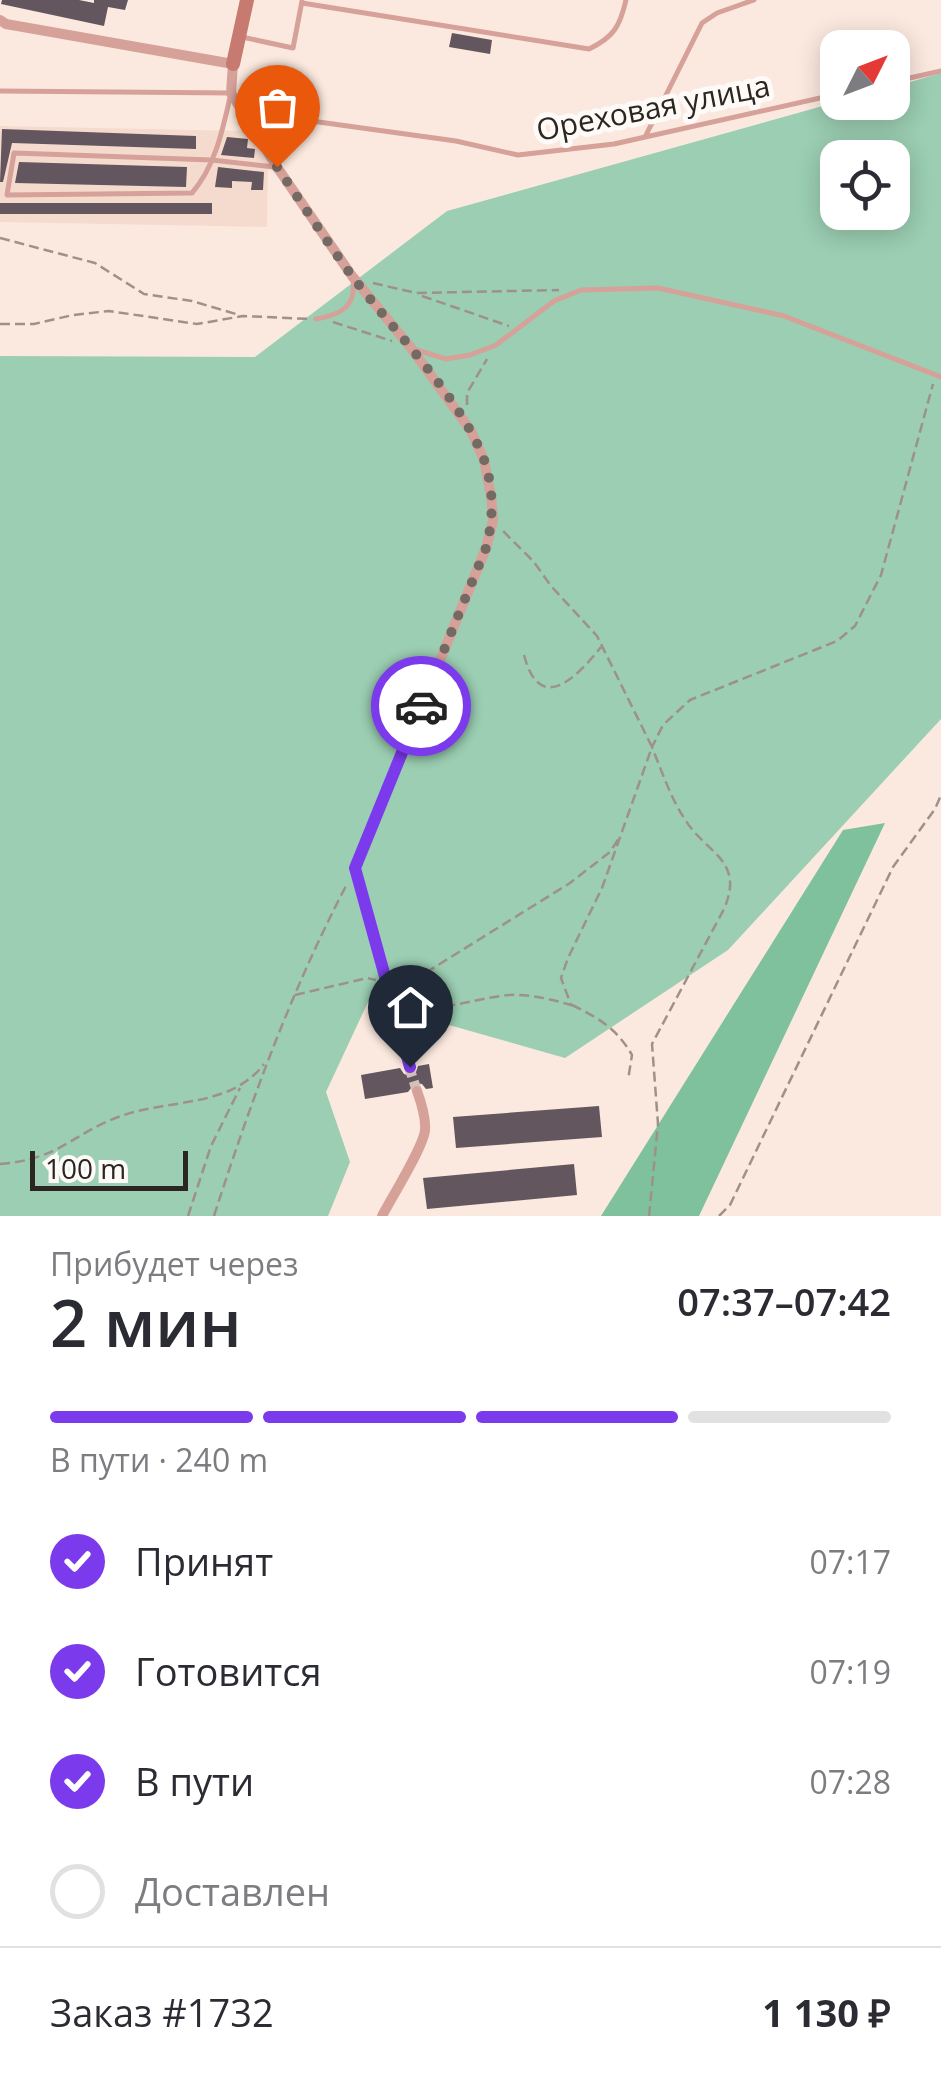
<!DOCTYPE html>
<html lang="ru">
<head>
<meta charset="utf-8">
<style>
  :root { --surface:#fff; --page:#f7f7f7; --text:#2b2b33; --muted:#7c7c81; --line:#e1e1e2; --accent:#7c3aed }
  body { margin:0; font-family:"Open Sans",sans-serif; background:var(--page); color:var(--text); height:100vh; display:flex; flex-direction:column; font-size:38px; white-space:nowrap }
  * { box-sizing:border-box; margin:0 }
  p { font-size:32px; color:var(--muted) }
  .icon { flex:none; width:55px; height:55px; fill:none; stroke:currentColor; stroke-width:2; stroke-linecap:round; stroke-linejoin:round }
  .map { position:relative; height:1216px; overflow:hidden }
  .details { display:flex; flex-direction:column; background:var(--surface); flex:1 }
  .details>* { flex:none }
  .needle { width:65px; rotate:48deg }
  .controls { position:absolute; left:820px; top:30px; display:grid; gap:20px }
  .controls a { display:grid; place-items:center; width:90px; height:90px; border-radius:20px; background:var(--surface); box-shadow:0 5px 25px #0003; font-size:50px }
  .scale { position:absolute; left:30px; bottom:25px; width:158px; box-sizing:border-box; padding-left:10px; border:5px solid #2c2622; border-top:0; font-size:28px; line-height:35px; white-space:nowrap; color:#2c2622; -webkit-text-stroke:8px #fdfaf8; paint-order:stroke }
  .pin { position:absolute; display:grid; place-items:center; width:85px; height:85px; color:#fff; margin:-102px -42px; border-radius:50% 50% 50% 0; rotate:-45deg; box-shadow:0 0 10px #0007 }
  .pin .icon { rotate:45deg }
  .courier { position:absolute; display:grid; place-items:center; width:100px; height:100px; margin:-50px; border:8px solid #7c3aed; border-radius:50%; background:#fff; color:#222; box-shadow:0 2px 12px #0007 }
  .head em { font-style:normal; font-weight:600 }
  .head div { display:flex; flex-direction:column-reverse }
  .head { display:flex; align-items:center; justify-content:space-between; height:170px; padding:0 50px }
  h1 { font-size:65px; font-weight:600; line-height:75px }
  .bar { display:grid; grid-template-columns:repeat(4,1fr); gap:15px 10px; align-content:center; height:120px; padding:0 50px }
  .bar i { height:12px; border-radius:8px; background:var(--line) }
  .bar .selected { background:var(--accent) }
  .bar p { grid-column:span 4 }
  .line { display:flex; align-items:center; gap:25px; padding:0 50px; border-top:2px solid var(--line) }
  .line div { flex:1 }
  ol { padding:0 50px; list-style:none }
  li { display:flex; align-items:center; gap:30px; height:110px }
  li p { margin-inline-start:auto }
  li .icon { padding:10px; border-radius:50%; background:var(--accent); color:#fff; stroke-width:4 }
  li:last-child { color:var(--muted) }
  li i { width:55px; height:55px; border:5px solid var(--line); border-radius:50% }
  .map>svg:first-child { display:block }
</style>
</head>
<body>
<div class="map">
<svg width="941" height="1216" viewBox="0 0 941 1216">
  <rect width="100%" height="100%" fill="#fbe9df"/>
  <!-- built -->
  <path fill="#f5dbce" d="M0,126L245,131L268,160L267,227L0,222Z"/>
  <!-- green -->
  <path fill="#9bceb2" fill-rule="evenodd" d="M941,73V719L728,950L565,1058L368,1002L326,1092L350,1162L328,1216H0V356L255,357L447,211L837,102H892L893,87ZM838,158H892V212H838Z"/>
  <!-- forest -->
  <path fill="#7fc09d" d="M885,823L699,1216H601L843,830Z"/>
  <!-- building -->
  <path fill="#64565f" d="M2,0H79L94,3V0H128L125,10L108,7L104,26L1,4Z
    M452,33L492,40L490,54L449,47Z
    M2,129L196,136V149L12,143L3,182H0Z
    M227,137L248,139L247,148L255,149L254,158L221,155Z
    M19,162L187,167L186,187L15,183Z
    M218,167L264,172L263,190H251L252,182L232,181V188L215,187Z
    M0,203H212V214H0Z
    M429,1064L433,1088L426,1089L422,1084L415,1083L408,1092L365,1099L361,1075L400,1068L404,1074L410,1076L416,1072L418,1066Z
    M599,1106L602,1137L456,1148L453,1117Z
    M574,1164L577,1195L427,1209L423,1178Z"/>
  <g fill="none" stroke-linecap="round" stroke-linejoin="round">
    <!-- street-tunnel -->
    <path stroke="#d2c2b9" stroke-width="10" stroke-dasharray="10 5" stroke-linecap="butt" d="M409,1067L417,1091"/>
    <!-- path -->
    <path stroke="#9e918a" stroke-width="2.5" stroke-dasharray="10 5" stroke-linecap="butt" d="M0,238L95,263L144,294L192,301L239,315
      M373,283L416,293L559,290
      M422,296L509,326
      M333,322L392,341
      M0,324H34L73,315L109,311L197,324L243,316L310,319
      M467,405V393L487,359
      M524,655C540,716 577,677 601,647
      M399,986L422,975L570,883L610,852L619,838
      M295,995L367,978L376,980
      M401,1001C434,1016 474,998 509,995C530,994 550,999 571,1005L561,978L568,958L602,888L652,747L597,636L551,586L534,562L502,530
      M572,1005C599,1018 617,1029 632,1055L628,1080
      M0,1164C61,1159 71,1134 121,1116C168,1099 231,1108 264,1064
      M188,1216L211,1146L240,1088
      M214,1216C251,1101 291,991 347,884
      M649,1216L658,1124L652,1044L724,909C745,860 707,854 686,821C671,799 662,772 652,747L663,725L690,700L837,641L855,626L881,575L933,384
      M719,1216L730,1205L893,867L935,809L941,795"/>
    <!-- lane -->
    <path stroke="#d6a199" stroke-width="5" d="M302,3L589,49C614,37 620,26 626,0
      M242,37L293,48L302,1
      M892,82L941,71
      M0,91L231,93C223,128 216,165 192,193L7,195L14,153L212,160L274,167
      M244,108L297,119L456,141L518,155L614,144L838,94
      M645,137L702,23L717,13L754,0
      M316,319C340,315 357,307 353,279
      M414,349L446,359L470,355L496,345L554,301L581,290L658,288L784,316L941,377"/>
    <!-- street -->
    <path stroke="#d6a199" stroke-width="10" d="M0,20L6,24L233,64L231,93L277,167L352,276L411,348L471,431L484,460L491,496L493,521L486,548L355,868L409,1067
      M382,1216C392,1197 424,1146 425,1130C426,1118 421,1102 417,1091"/>
    <!-- secondary -->
    <path stroke="#c67a70" stroke-width="14" d="M233,64L247,0"/>
  </g>
  <g fill="none" stroke-linecap="round" stroke-linejoin="round">
    <!-- done -->
    <path stroke="#746a64" stroke-width="10" stroke-dasharray="0 18" d="M277,167C302,203 326,241 352,276C392,329 459,396 483,457C494,486 494,518 486,548L421,706"/>
    <!-- route -->
    <path stroke="#7c3aed" stroke-width="12" d="M410,1067L355,868L421,706"/>
  </g>
  <g text-anchor="middle" dominant-baseline="central" stroke-width="10" stroke-linejoin="round" paint-order="stroke">
    <!-- street labels -->
    <g font-size="30" fill="#2c2622" stroke="#fdfaf8">
      <text transform="translate(653 107) rotate(-11)">Ореховая улица</text>
    </g>
  </g>
</svg>
<div class="controls">
<a><svg class="needle" viewBox="-14 -14 28 28"><path d="M0-13l5 13h-10z" fill="#e53935"/><path d="M0 13l5-13h-10z" fill="#7c7c81"/></svg></a>
<a><svg class="icon" aria-label="locate" viewBox="0 0 24 24"><circle cx="12" cy="12" r="6"/><path d="M12 2v4M12 18v4M2 12h4M18 12h4"/></svg></a>
</div>
<div class="scale">100 m</div>
<div class="pin" style="left:277px;top:167px;background:#ea580c"><svg class="icon" aria-label="bag" viewBox="0 0 24 24"><path d="M5 8h14l-1 12H6zM9 8a3 3 0 0 1 6 0"/></svg></div>
<div class="pin" style="left:410px;top:1067px;background:#1f2937"><svg class="icon" aria-label="home" viewBox="0 0 24 24"><path d="M3 11l9-7 9 7M6 9v11h12V9"/></svg></div>
<div class="courier" style="left:421px;top:706px"><svg class="icon" aria-label="car" viewBox="0 0 24 24"><path d="M5 17H2v-5l4-1 3-4h7l3 4 3 1v5h-3M9 17h6M6 11h13"/><circle cx="7" cy="17" r="2"/><circle cx="17" cy="17" r="2"/></svg></div>
</div>
<section class="details">
<div class="head"><div><h1>2 мин</h1><p>Прибудет через</p></div><em>07:37–07:42</em></div>
<div class="bar"><i class="selected"></i><i class="selected"></i><i class="selected"></i><i></i><p>В пути · 240 m</p></div>
<ol>
<li><svg class="icon" aria-label="check" viewBox="0 0 24 24"><path d="M5 12l5 5 9-10"/></svg>Принят<p>07:17</p></li>
<li><svg class="icon" aria-label="check" viewBox="0 0 24 24"><path d="M5 12l5 5 9-10"/></svg>Готовится<p>07:19</p></li>
<li><svg class="icon" aria-label="check" viewBox="0 0 24 24"><path d="M5 12l5 5 9-10"/></svg>В пути<p>07:28</p></li>
<li><i></i>Доставлен</li>
</ol>
<div class="line" style="height:130px"><div>Заказ #1732</div><b>1 130 ₽</b></div>
</section>
</body>
</html>
